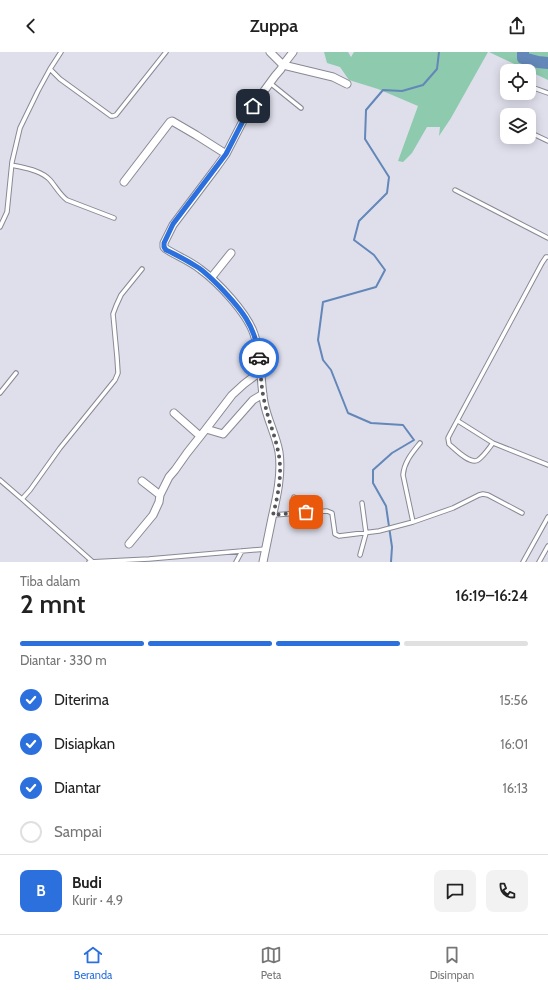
<!DOCTYPE html>
<html lang="id">
<head>
<meta charset="utf-8">
<style>
  :root { --surface:#fff; --page:#f2f2f2; --text:#222; --muted:#767676; --line:#e0e0e0; --accent:#2b70dd }
  body { margin:0; font-family:Cabin,sans-serif; background:var(--page); color:var(--text); height:100vh; display:flex; flex-direction:column; font-size:15px; white-space:nowrap }
  * { box-sizing:border-box; margin:0 }
  p { font-size:13px; color:var(--muted) }
  .icon { flex:none; width:22px; height:22px; fill:none; stroke:currentColor; stroke-width:2; stroke-linecap:round; stroke-linejoin:round }
  .map { position:relative; height:510px; overflow:hidden }
  .side { display:flex; flex-direction:column; background:var(--surface); flex:1 }
  .side>* { flex:none }
  .buttons { position:absolute; left:500px; top:12px; display:grid; gap:8px }
  .buttons a { display:grid; place-items:center; width:36px; height:36px; border-radius:8px; background:var(--surface); box-shadow:0 2px 10px #0003; font-size:20px }
  .pin { position:absolute; display:grid; place-items:center; width:34px; height:34px; color:#fff; margin:-17px; border-radius:8px; box-shadow:0 2px 6px #0006 }
  .courier { position:absolute; display:grid; place-items:center; width:40px; height:40px; margin:-20px; border:3px solid #2b70dd; border-radius:50%; background:#fff; color:#222; box-shadow:0 1px 5px #0007 }
  .head em { font-style:normal; font-weight:600 }
  .head div { display:flex; flex-direction:column-reverse }
  .head { display:flex; align-items:center; justify-content:space-between; height:68px; padding:0 20px }
  h1 { font-size:26px; font-weight:600; line-height:30px }
  .bar { display:grid; grid-template-columns:repeat(4,1fr); gap:6px 4px; align-content:center; height:48px; padding:0 20px }
  .bar i { height:5px; border-radius:3px; background:var(--line) }
  .bar .active { background:var(--accent) }
  .bar p { grid-column:span 4 }
  .line { display:flex; align-items:center; gap:10px; padding:0 20px; border-top:1px solid var(--line) }
  .line div { flex:1 }
  .round { display:grid; place-items:center; flex:none; width:42px; height:42px; border-radius:8px; background:var(--page) }
  ol { padding:0 20px; list-style:none }
  li { display:flex; align-items:center; gap:12px; height:44px }
  li p { margin-inline-start:auto }
  li .icon { padding:4px; border-radius:50%; background:var(--accent); color:#fff; stroke-width:4 }
  li:last-child { color:var(--muted) }
  li i { width:22px; height:22px; border:2px solid var(--line); border-radius:50% }
  header { display:flex; justify-content:space-between; align-items:center; height:52px; padding:0 20px; background:var(--surface); font-size:18px; font-weight:600 }
  .dock { display:flex; justify-content:space-around; align-items:center; height:56px; border-top:1px solid var(--line); background:var(--surface); font-size:11px; color:var(--muted) }
  .dock a { display:grid; justify-items:center; gap:2px }
  .dock .active { color:var(--accent) }
  .map>svg:first-child { display:block }
</style>
</head>
<body>
<header><svg class="icon" aria-label="back" viewBox="0 0 24 24"><path d="M15 5l-7 7 7 7"/></svg>Zuppa<svg class="icon" aria-label="share" viewBox="0 0 24 24"><path d="M12 15V3M7 8l5-5 5 5M5 13v7h14v-7"/></svg></header>
<div class="map">
<svg width="548" height="510" viewBox="0 0 548 510">
  <rect width="100%" height="100%" fill="#dedfeb"/>
  <!-- green -->
  <path fill="#8dcaae" d="M324,0H348L351,5L354,0H488L451,66L439,84L440,75H427L412,101L403,110L398,109L418,54L378,37L349,28L340,15L327,11Z
    M489,0H548V28Z"/>
  <g fill="none" stroke-linecap="round" stroke-linejoin="round">
    <!-- stream -->
    <path stroke="#6387b9" stroke-width="2" d="M391,510L392,495L386,454L373,431V418L392,401L414,388L403,373L371,371L348,361L331,318L323,308L318,288L323,250L376,235L385,218L374,203L354,188L359,169L387,141L389,125L365,87L366,58L383,38L402,39L423,33L437,17L439,0"/>
    <!-- river -->
    <path stroke="#6387b9" stroke-width="12" d="M523,0V6L538,10L548,11"/>
    <defs>
      <path id="lane" d="M50,17L60,27L111,64H113L116,63L166,0
        M270,31L301,56
        M534,36L548,41
        M529,80L548,89
        M12,113C24,116 41,118 50,128C56,135 60,143 67,148L114,166
        M455,138L548,186
        M0,175L7,160L12,110L20,76L38,39L50,17L61,0
        M0,341L16,321
        M458,369L493,391L548,413
        M493,391C489,396 484,404 478,408C470,413 455,397 449,392L448,386L450,382L542,211L546,205H548
        M0,428L22,447
        M294,445L295,461
        M273,463L327,459L332,461L335,482L339,484L379,479L413,470L453,456L479,443L483,442L488,443L522,461
        M413,470L403,423C404,410 412,401 420,391
        M360,503L366,481L362,451
        M89,510L149,507L266,497
        M93,510L22,447L30,438L60,396L115,328L118,321L117,305L113,262L116,254L121,243L142,217
        M236,510L242,499
        M523,510L548,465
        M539,510L548,494"/>
      <path id="street" d="M270,0L283,13
        M283,13L333,25L347,32
        M124,130L170,70L172,69L196,83L226,102
        M211,226L231,201
        M174,361L200,384
        M206,377L232,343L244,332L261,319
        M142,429L160,443
        M129,492L153,463L159,450L160,443L169,425L175,418L187,401L206,377L223,382L253,348L263,342
        M263,510C266,495 269,480 272,466C277,444 282,422 279,400C276,383 267,367 264,350C260,328 262,304 254,282C247,261 218,230 200,217C190,209 177,204 166,197L164,195V191L173,173L216,116L226,102L245,65L275,24L281,17L283,13L293,0"/>
    </defs>
    <!-- lane casing -->
    <use href="#lane" stroke="#888994" stroke-width="5.5"/>
    <!-- street casing -->
    <use href="#street" stroke="#888994" stroke-width="9"/>
    <!-- lane -->
    <use href="#lane" stroke="#fff" stroke-width="3.5"/>
    <!-- street -->
    <use href="#street" stroke="#fff" stroke-width="7"/>
  </g>
  <g fill="none" stroke-linecap="round" stroke-linejoin="round">
    <!-- done -->
    <path stroke="#56565d" stroke-width="4" stroke-dasharray="0 7.2" d="M259,306C261,321 261,337 265,352C268,368 275,383 278,399C283,420 278,443 273,463L306,460"/>
    <!-- route -->
    <path stroke="#2b70dd" stroke-width="5" d="M253,54L245,65L226,102L173,172L164,191V195L166,198C177,203 188,209 199,216C206,221 213,228 219,234C241,257 256,274 259,306"/>
  </g>
</svg>
<div class="buttons">
<a><svg class="icon" aria-label="locate" viewBox="0 0 24 24"><circle cx="12" cy="12" r="6"/><path d="M12 2v4M12 18v4M2 12h4M18 12h4"/></svg></a>
<a><svg class="icon" aria-label="layers" viewBox="0 0 24 24"><path d="M12 4l9 5-9 5-9-5zM3 14l9 5 9-5"/></svg></a>
</div>
<div class="pin" style="left:306px;top:460px;background:#ea580c"><svg class="icon" aria-label="bag" viewBox="0 0 24 24"><path d="M5 8h14l-1 12H6zM9 8a3 3 0 0 1 6 0"/></svg></div>
<div class="pin" style="left:253px;top:54px;background:#1f2937"><svg class="icon" aria-label="home" viewBox="0 0 24 24"><path d="M3 11l9-7 9 7M6 9v11h12V9"/></svg></div>
<div class="courier" style="left:259px;top:306px"><svg class="icon" aria-label="car" viewBox="0 0 24 24"><path d="M5 17H2v-5l4-1 3-4h7l3 4 3 1v5h-3M9 17h6M6 11h13"/><circle cx="7" cy="17" r="2"/><circle cx="17" cy="17" r="2"/></svg></div>
</div>
<section class="side">
<div class="head"><div><h1>2 mnt</h1><p>Tiba dalam</p></div><em>16:19–16:24</em></div>
<div class="bar"><i class="active"></i><i class="active"></i><i class="active"></i><i></i><p>Diantar · 330 m</p></div>
<ol>
<li><svg class="icon" aria-label="check" viewBox="0 0 24 24"><path d="M5 12l5 5 9-10"/></svg>Diterima<p>15:56</p></li>
<li><svg class="icon" aria-label="check" viewBox="0 0 24 24"><path d="M5 12l5 5 9-10"/></svg>Disiapkan<p>16:01</p></li>
<li><svg class="icon" aria-label="check" viewBox="0 0 24 24"><path d="M5 12l5 5 9-10"/></svg>Diantar<p>16:13</p></li>
<li><i></i>Sampai</li>
</ol>
<div class="line" style="height:72px"><b class="round" style="background:var(--accent);color:#fff">B</b><div><b>Budi</b><p>Kurir · 4.9</p></div><a class="round"><svg class="icon" aria-label="chat" viewBox="0 0 24 24"><path d="M4 5h16v11H9l-5 4z"/></svg></a><a class="round"><svg class="icon" aria-label="phone" viewBox="0 0 24 24"><path d="M5 4h4l2 5-3 2q2 4 5 5l2-3 5 2v4C11 20 4 13 5 4z"/></svg></a></div>
</section>
<nav class="dock">
<a class="active"><svg class="icon" aria-label="home" viewBox="0 0 24 24"><path d="M3 11l9-7 9 7M6 9v11h12V9"/></svg>Beranda</a>
<a><svg class="icon" aria-label="map" viewBox="0 0 24 24"><path d="M3 6l6-2 6 2 6-2v14l-6 2-6-2-6 2zM9 4v14M15 6v14"/></svg>Peta</a>
<a><svg class="icon" aria-label="saved" viewBox="0 0 24 24"><path d="M7 4h10v16l-5-4-5 4z"/></svg>Disimpan</a>
</nav>
</body>
</html>
